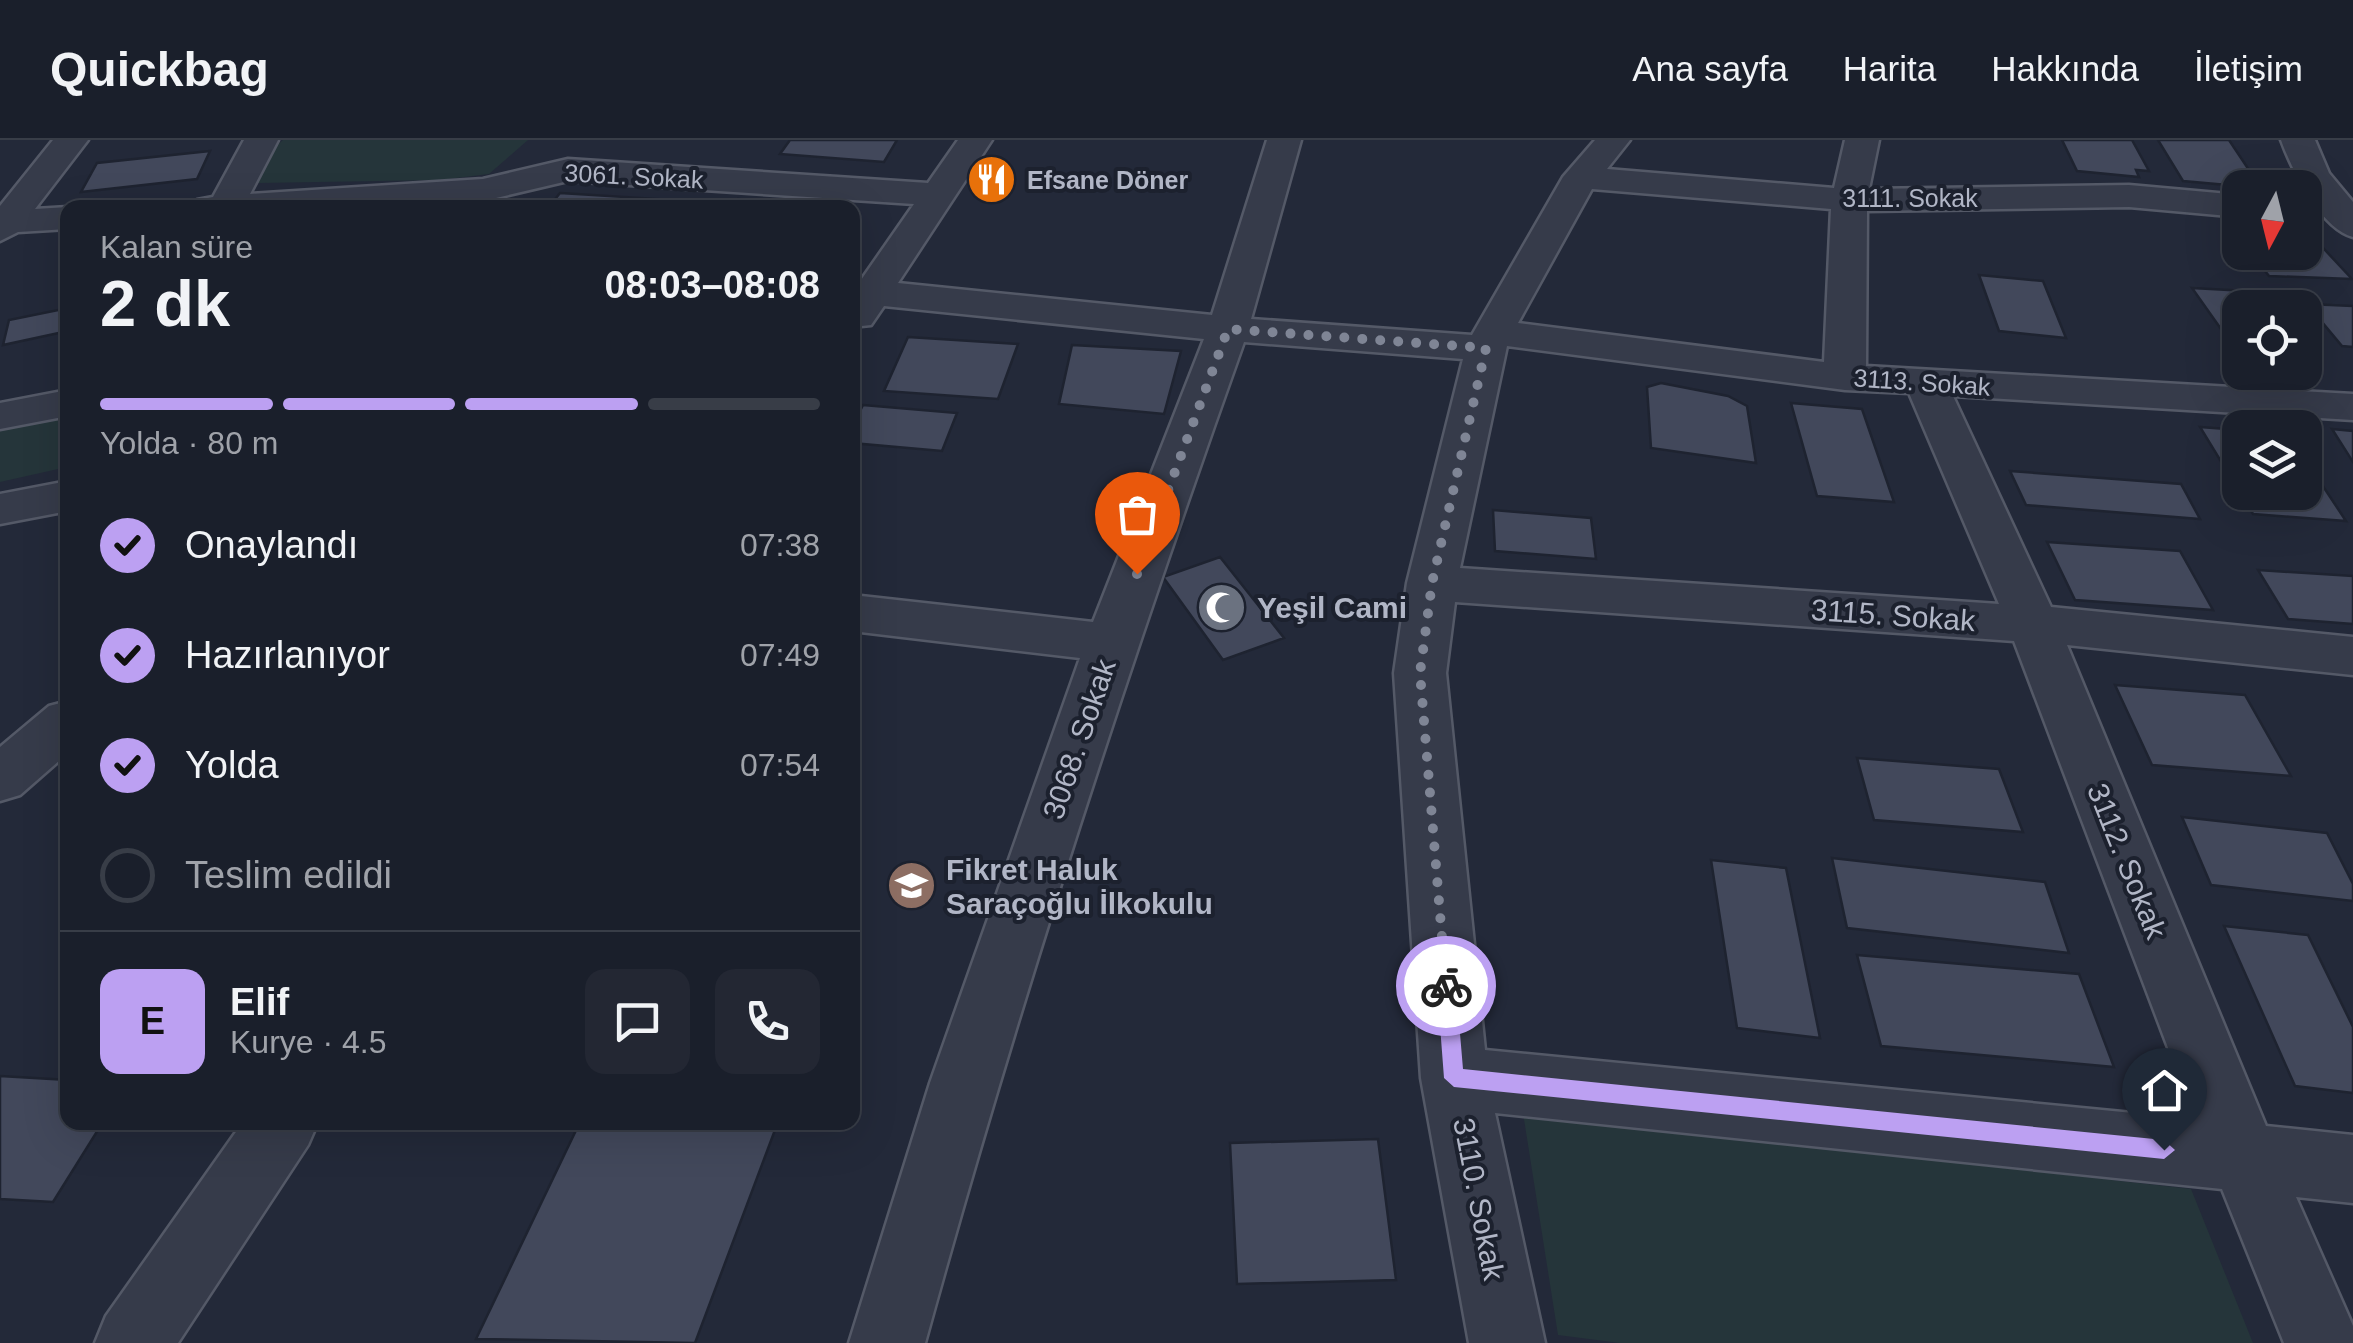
<!DOCTYPE html>
<html lang="tr">
<head>
<meta charset="utf-8">
<style>
  :root { --surface:#1a1f2b; --page:#232733; --text:#f1f3f6; --muted:#9fa2a9; --line:#383d47; --accent:#bca0f2 }
  body { margin:0; font-family:Arial,sans-serif; background:var(--page); color:var(--text); height:100vh; display:flex; flex-direction:column; font-size:38px; white-space:nowrap }
  * { box-sizing:border-box; margin:0 }
  p { font-size:32px; color:var(--muted) }
  .icon { flex:none; width:55px; height:55px; fill:none; stroke:currentColor; stroke-width:2; stroke-linecap:round; stroke-linejoin:round }
  .map { position:relative; flex:1; overflow:hidden }
  .side { position:absolute; left:60px; top:60px; width:800px; height:930px; display:flex; flex-direction:column; background:var(--surface); border-radius:20px; box-shadow:0 10px 40px #0002,0 0 0 2px var(--line) }
  .side>* { flex:none }
  .needle { width:65px; rotate:187deg }
  .controls { position:absolute; left:2222px; top:30px; display:grid; gap:20px }
  .controls a { display:grid; place-items:center; width:100px; height:100px; border-radius:20px; background:var(--surface); box-shadow:0 10px 40px #0002,0 0 0 2px var(--line); font-size:50px }
  .pin { position:absolute; display:grid; place-items:center; width:85px; height:85px; color:#fff; margin:-102px -42px; border-radius:50% 50% 50% 0; rotate:-45deg; box-shadow:0 0 10px #0007 }
  .pin .icon { rotate:45deg }
  .courier { position:absolute; display:grid; place-items:center; width:100px; height:100px; margin:-50px; border:8px solid #bca0f2; border-radius:50%; background:#fff; color:#222; box-shadow:0 2px 12px #0007 }
  .headline em { font-style:normal; font-weight:800 }
  .headline div { display:flex; flex-direction:column-reverse }
  .headline { display:flex; align-items:center; justify-content:space-between; height:170px; padding:0 40px }
  h1 { font-size:65px; font-weight:800; line-height:75px }
  .bar { display:grid; grid-template-columns:repeat(4,1fr); gap:15px 10px; align-content:center; height:120px; padding:0 40px }
  .bar i { height:12px; border-radius:8px; background:var(--line) }
  .bar .selected { background:var(--accent) }
  .bar p { grid-column:span 4 }
  .line { display:flex; align-items:center; gap:25px; padding:0 40px; border-top:2px solid var(--line) }
  .line div { flex:1 }
  .round { display:grid; place-items:center; flex:none; width:105px; height:105px; border-radius:20px; background:var(--page) }
  ol { padding:0 40px; list-style:none }
  li { display:flex; align-items:center; gap:30px; height:110px }
  li p { margin-inline-start:auto }
  li .icon { padding:10px; border-radius:50%; background:var(--accent); color:#111; stroke-width:4 }
  li:last-child { color:var(--muted) }
  li i { width:55px; height:55px; border:5px solid var(--line); border-radius:50% }
  header { display:flex; align-items:center; gap:60px; box-sizing:border-box; height:140px; padding:0 50px; background:var(--surface); border-bottom:2px solid var(--line) }
  header strong { font-size:48px }
  nav { display:flex; gap:55px; margin-inline-start:auto; font-size:35px }
  .map>svg:first-child { display:block }
</style>
</head>
<body>
<header>
<strong>Quickbag</strong>
<nav><a>Ana sayfa</a><a>Harita</a><a>Hakkında</a><a>İletişim</a></nav>
</header>
<div class="map">
<svg width="2353" height="1203" viewBox="0 0 2353 1203">
  <rect width="100%" height="100%" fill="#232939"/>
  <!-- green -->
  <path fill="#25353a" d="M283,0H528L489,34L440,40L258,43L273,9Z
    M67,275V327L0,342V289Z
    M1523,973L2191,1049L2253,1203H1620L1558,1195Z"/>
  <!-- building -->
  <path fill="#42485b" stroke="#1e2330" stroke-width="2.5" d="M790,0H897L884,22L780,14Z
    M2062,0H2132L2149,31L2136,30L2139,37L2077,31Z
    M2158,0H2229L2261,48L2183,41Z
    M210,11L197,39L81,52L97,23Z
    M560,53L658,59L652,68H548Z
    M738,59L843,67L732,68Z
    M2305,95L2312,96L2352,139L2269,136L2250,112H2305Z
    M1979,135L2043,141L2066,198L1999,191Z
    M2192,148L2265,152L2276,168H2240V207L2233,206Z
    M2307,164L2353,166V207L2342,206Z
    M68,168V191L3,205L9,180Z
    M908,197L1018,204L998,259L884,251Z
    M1072,205L1181,211L1164,274L1059,264Z
    M1661,243L1728,256L1747,266L1756,323L1651,308L1647,247Z
    M1791,263L1862,269L1894,362L1817,356Z
    M863,265L957,273L942,311L852,303V287Z
    M2200,287L2240,290V352H2305V319L2346,381L2253,374Z
    M2332,289L2353,291V322Z
    M2010,331L2181,344L2200,379L2026,365Z
    M1493,370L1591,378L1596,419L1495,411Z
    M2047,402L2180,411L2213,470L2075,460Z
    M1220,417L1284,498L1223,520L1163,437Z
    M2258,430L2353,436V484L2288,479Z
    M2115,545L2245,555L2291,636L2152,625Z
    M1857,618L1999,629L2023,692L1874,680Z
    M2182,677L2327,693L2353,744V761L2211,745Z
    M1832,718L2045,742L2069,813L1847,788Z
    M1711,720L1786,728L1820,898L1737,888Z
    M2224,786L2308,795L2353,887V953L2295,946Z
    M1857,815L2079,834L2114,927L1881,906Z
    M0,936L68,940V982H103L53,1062L0,1059Z
    M580,982H778L695,1203L476,1199Z
    M1378,999L1396,1140L1237,1144L1230,1003Z"/>
  <g fill="none" stroke-linecap="round" stroke-linejoin="round">
    <defs>
      <path id="minor" d="M53,0H88L35,69L68,67L70,68L68,89L18,92L0,101V66Z
        M244,0H278L250,54L483,39L568,19L928,43L958,0H992L898,143L1212,175L1267,0H1301L1251,179L1472,195L1563,37L1595,0H1630L1607,29L1834,48L1845,0H1879L1869,49L2129,45L2240,55V77L2129,67L1867,71L1866,226L2353,254V280L1953,256L2051,467L2353,497V535L2067,505L2266,986L2353,995V1063L2296,1057L2353,1186V1203H2284L2222,1049L1495,973L1545,1203H1469L1421,938L1394,533L1407,443L1463,219L1244,202C1126,533 1018,865 925,1203H849L930,943L1080,518L852,491V455L1093,482L1204,199L884,166L871,185L852,187V153L914,64L568,41L483,61L381,68H192L197,60L213,57ZM1592,49L1831,69L1824,222L1518,183ZM1507,206L1845,250L1909,253L1999,464L1460,428ZM1455,462L2014,501L2195,979L1485,910L1446,533Z
        M2281,0H2315L2329,33L2353,62V97C2321,89 2292,30 2281,0Z
        M68,250V276L0,289V263Z
        M68,341V371L0,384V354Z
        M68,561V613L20,655L0,661V607L49,566Z
        M243,982H318L308,1005L178,1203H95L106,1176Z"/>
    </defs>
    <!-- minor casing -->
    <use href="#minor" stroke="#545967" stroke-width="5"/>
    <!-- minor -->
    <use href="#minor" fill="#363b4a" fill-rule="evenodd"/>
  </g>
  <!-- route -->
  <path fill="#bca0f2" d="M1446,837L1456,846L1463,929L2164,1000L2175,1010L2164,1019L1454,947L1444,938L1437,846Z"/>
  <g fill="none" stroke-linecap="round" stroke-linejoin="round">
    <!-- done -->
    <path stroke="#7f8595" stroke-width="10" stroke-dasharray="0 18" d="M1137,434L1228,189L1486,208L1432,443L1420,533L1446,846"/>
  </g>
  <!-- icons -->
  <defs>
    <symbol id="restaurant-disc" viewBox="-11 -11 22 22"><circle r="9.5" fill="#e8710a" stroke="#1c212e"/><path d="M-5-6h1v4h1v-4h1v4h1v-4h1v5L-1.5 .5V6h-2V.5L-5-1ZM5-6V6H3V1.5H1.5Q1.5-4 5-6Z" fill="#fff"/></symbol>
    <symbol id="mosque-disc" viewBox="-11 -11 22 22"><circle r="9.5" fill="#6b7280" stroke="#1c212e"/><path d="M3.5-4.9A6 6 0 1 0 3.5 4.9A5 5 0 1 1 3.5-4.9Z" fill="#fff"/></symbol>
    <symbol id="school-disc" viewBox="-11 -11 22 22"><circle r="9.5" fill="#8d6e63" stroke="#1c212e"/><path d="M0-5L7-2L0 1L-7-2ZM-4 1L0 2.5L4 1V4Q0 6-4 4Z" fill="#fff"/></symbol>
  </defs>
  <g fill-rule="evenodd">
    <use href="#restaurant-disc" x="964" y="12" width="55" height="55"/>
    <use href="#mosque-disc" x="1194" y="440" width="55" height="55"/>
    <use href="#school-disc" x="884" y="718" width="55" height="55"/>
  </g>
  <g text-anchor="middle" dominant-baseline="central" stroke-width="8" stroke-linejoin="round" paint-order="stroke">
    <!-- far-street labels -->
    <g font-size="25" fill="#b1b6c6" stroke="#1c212e">
      <text transform="translate(634 36) rotate(3)">3061. Sokak</text>
      <text x="1910" y="58">3111. Sokak</text>
      <text transform="translate(1922 242) rotate(4)">3113. Sokak</text>
    </g>
    <!-- far-poi labels -->
    <g font-size="25" font-weight="bold" fill="#b1b6c6" stroke="#1c212e" text-anchor="start">
      <text x="1027" y="40">Efsane Döner</text>
    </g>
    <!-- poi labels -->
    <g font-size="30" font-weight="bold" fill="#b1b6c6" stroke="#1c212e" text-anchor="start">
      <text x="1257" y="467">Yeşil Cami</text>
      <text x="946" y="729">Fikret Haluk<tspan x="946" dy="34">Saraçoğlu İlkokulu</tspan></text>
    </g>
    <!-- street labels -->
    <g font-size="30" fill="#b1b6c6" stroke="#1c212e">
      <text transform="translate(1893 475) rotate(4)">3115. Sokak</text>
      <text transform="translate(1079 599) rotate(-71)">3068. Sokak</text>
      <text transform="translate(2127 721) rotate(68)">3112. Sokak</text>
      <text transform="translate(1479 1059) rotate(79)">3110. Sokak</text>
    </g>
  </g>
</svg>
<div class="controls">
<a><svg class="needle" viewBox="-14 -14 28 28"><path d="M0-13l5 13h-10z" fill="#e53935"/><path d="M0 13l5-13h-10z" fill="#9fa2a9"/></svg></a>
<a><svg class="icon" aria-label="locate" viewBox="0 0 24 24"><circle cx="12" cy="12" r="6"/><path d="M12 2v4M12 18v4M2 12h4M18 12h4"/></svg></a>
<a><svg class="icon" aria-label="layers" viewBox="0 0 24 24"><path d="M12 4l9 5-9 5-9-5zM3 14l9 5 9-5"/></svg></a>
</div>
<div class="pin" style="left:1137px;top:434px;background:#ea580c"><svg class="icon" aria-label="bag" viewBox="0 0 24 24"><path d="M5 8h14l-1 12H6zM9 8a3 3 0 0 1 6 0"/></svg></div>
<div class="pin" style="left:2164px;top:1010px;background:#1f2937"><svg class="icon" aria-label="home" viewBox="0 0 24 24"><path d="M3 11l9-7 9 7M6 9v11h12V9"/></svg></div>
<div class="courier" style="left:1446px;top:846px"><svg class="icon" aria-label="bike" viewBox="0 0 24 24"><circle cx="6" cy="16" r="4"/><circle cx="18" cy="16" r="4"/><path d="M6 16l4-8h5l3 8M10 8l3 8H6M13 5h3"/></svg></div>
<section class="side">
<div class="headline"><div><h1>2 dk</h1><p>Kalan süre</p></div><em>08:03–08:08</em></div>
<div class="bar"><i class="selected"></i><i class="selected"></i><i class="selected"></i><i></i><p>Yolda · 80 m</p></div>
<ol>
<li><svg class="icon" aria-label="check" viewBox="0 0 24 24"><path d="M5 12l5 5 9-10"/></svg>Onaylandı<p>07:38</p></li>
<li><svg class="icon" aria-label="check" viewBox="0 0 24 24"><path d="M5 12l5 5 9-10"/></svg>Hazırlanıyor<p>07:49</p></li>
<li><svg class="icon" aria-label="check" viewBox="0 0 24 24"><path d="M5 12l5 5 9-10"/></svg>Yolda<p>07:54</p></li>
<li><i></i>Teslim edildi</li>
</ol>
<div class="line" style="height:180px"><b class="round" style="background:var(--accent);color:#111">E</b><div><b>Elif</b><p>Kurye · 4.5</p></div><a class="round"><svg class="icon" aria-label="chat" viewBox="0 0 24 24"><path d="M4 5h16v11H9l-5 4z"/></svg></a><a class="round"><svg class="icon" aria-label="phone" viewBox="0 0 24 24"><path d="M5 4h4l2 5-3 2q2 4 5 5l2-3 5 2v4C11 20 4 13 5 4z"/></svg></a></div>
</section>
</div>
</body>
</html>
